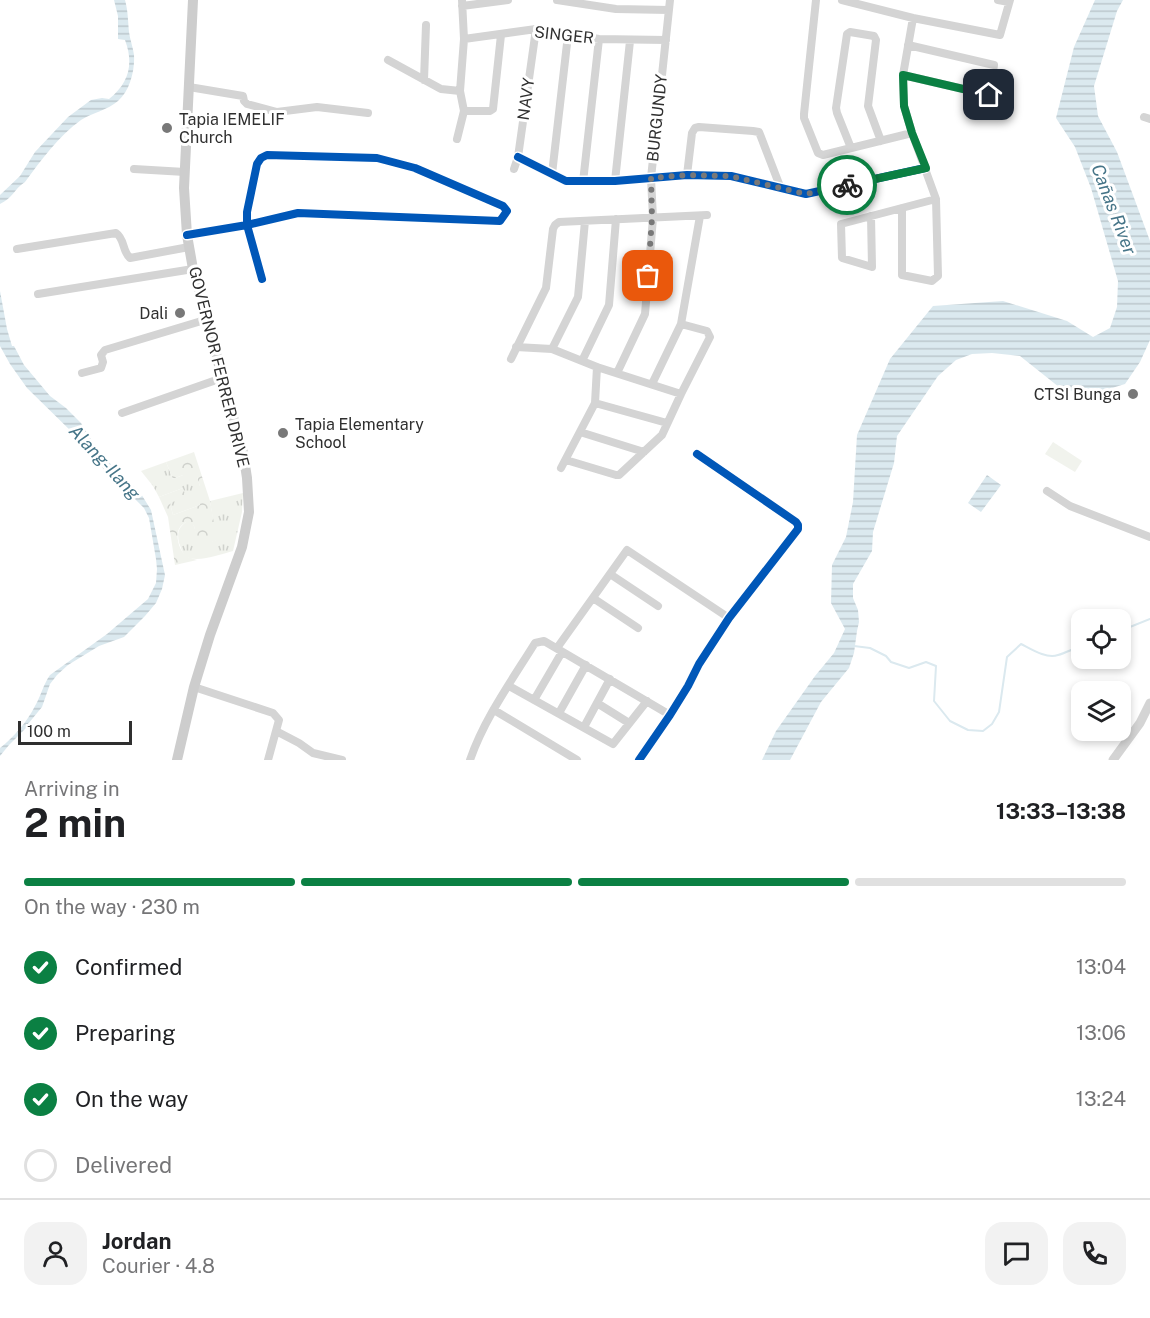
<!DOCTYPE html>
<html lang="en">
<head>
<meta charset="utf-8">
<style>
  :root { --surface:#fff; --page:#f2f2f2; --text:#202124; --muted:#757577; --line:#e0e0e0; --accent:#0b8043 }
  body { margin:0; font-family:"Public Sans",sans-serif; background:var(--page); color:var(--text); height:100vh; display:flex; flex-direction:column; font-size:22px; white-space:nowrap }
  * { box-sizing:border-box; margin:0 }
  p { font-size:20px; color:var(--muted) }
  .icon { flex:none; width:33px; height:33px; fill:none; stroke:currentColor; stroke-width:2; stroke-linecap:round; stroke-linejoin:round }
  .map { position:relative; height:760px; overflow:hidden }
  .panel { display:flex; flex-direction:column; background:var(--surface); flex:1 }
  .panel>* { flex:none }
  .buttons { position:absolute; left:1071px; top:609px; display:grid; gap:12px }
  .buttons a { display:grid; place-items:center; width:60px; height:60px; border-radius:12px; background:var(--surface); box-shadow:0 3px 9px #0003; font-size:30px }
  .scale { position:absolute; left:18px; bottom:15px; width:114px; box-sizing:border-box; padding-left:6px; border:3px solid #2f2f2f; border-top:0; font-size:16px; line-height:21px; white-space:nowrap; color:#2f2f2f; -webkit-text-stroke:4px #fff; paint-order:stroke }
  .pin { position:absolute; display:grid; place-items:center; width:51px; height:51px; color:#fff; margin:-26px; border-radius:12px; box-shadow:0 3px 9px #0006 }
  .courier { position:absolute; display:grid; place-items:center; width:60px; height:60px; margin:-30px; border:4px solid #0b8043; border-radius:50%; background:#fff; color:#222; box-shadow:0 2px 8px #0007 }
  .summary em { font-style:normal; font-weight:700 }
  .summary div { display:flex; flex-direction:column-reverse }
  .summary { display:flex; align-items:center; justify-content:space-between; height:102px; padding:0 24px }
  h1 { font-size:39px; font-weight:700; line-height:45px }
  .bar { display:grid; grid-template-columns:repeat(4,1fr); gap:9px 6px; align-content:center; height:72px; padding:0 24px }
  .bar i { height:8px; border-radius:4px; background:var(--line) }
  .bar .current { background:var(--accent) }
  .bar p { grid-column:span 4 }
  .line { display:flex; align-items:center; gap:15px; padding:0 24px; border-top:2px solid var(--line) }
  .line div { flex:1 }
  .round { display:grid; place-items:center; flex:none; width:63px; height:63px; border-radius:18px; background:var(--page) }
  ol { padding:0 24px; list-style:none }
  li { display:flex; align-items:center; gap:18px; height:66px }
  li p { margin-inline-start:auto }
  li .icon { padding:6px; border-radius:50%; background:var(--accent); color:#fff; stroke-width:4 }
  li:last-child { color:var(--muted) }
  li i { width:33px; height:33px; border:3px solid var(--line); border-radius:50% }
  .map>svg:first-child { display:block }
</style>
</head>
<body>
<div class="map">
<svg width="1150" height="760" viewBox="0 0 1150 760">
  <defs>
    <pattern id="grass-tufts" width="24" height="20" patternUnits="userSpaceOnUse" patternTransform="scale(1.5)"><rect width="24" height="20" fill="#f1f3ed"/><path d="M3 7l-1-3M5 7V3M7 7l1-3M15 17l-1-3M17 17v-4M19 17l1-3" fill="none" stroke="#cfd1cc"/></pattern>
    <pattern id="forest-crowns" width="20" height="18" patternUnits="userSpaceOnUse" patternTransform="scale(1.5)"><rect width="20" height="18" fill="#f1f3ed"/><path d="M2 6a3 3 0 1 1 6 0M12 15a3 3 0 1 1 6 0" fill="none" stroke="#cfd1cc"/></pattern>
    <pattern id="water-rules" width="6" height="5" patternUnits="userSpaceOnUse" patternTransform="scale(1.5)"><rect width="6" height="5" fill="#dbe9ef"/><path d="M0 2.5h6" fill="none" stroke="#bcc8cd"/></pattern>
  </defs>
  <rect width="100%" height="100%" fill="#fff"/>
  <!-- grass -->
  <path fill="url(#grass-tufts)" d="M166,462L173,479L183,475L197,477L200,486V505L173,515L170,503L183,488L159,497L153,486L141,471Z
    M243,493L242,512L233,551C221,554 196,564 185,556C182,553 181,547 179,543C177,533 178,528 186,522H192L194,526L200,546L216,540L210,501Z"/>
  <!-- forest -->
  <path fill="url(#forest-crowns)" d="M194,452L210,501L217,540L200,547L198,545L194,526L191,522H186C183,524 180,526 179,529C175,537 180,553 188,557C189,557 196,560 197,560L175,565L168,517L159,497L183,488L186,497L170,503L173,515L200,505V486L197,477L186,482L183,475L173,479L166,462Z"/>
  <!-- green -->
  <path fill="#f1f3ed" d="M1053,442L1082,461L1075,472L1045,454Z"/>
  <!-- water -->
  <path fill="url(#water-rules)" d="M114,0H125C128,11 128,21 129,32C130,40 133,47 134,55C135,70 130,91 118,101C108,110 92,113 81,120C59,136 41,160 25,182C14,189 13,198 0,204V195L20,176L35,152L68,117L91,100L102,98L109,99C129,83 134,64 125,40L118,39V16Z
    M1095,0H1123L1117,11L1094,86L1098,116L1117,152L1150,241V340L1140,362L1125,384L1099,392L1064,391L1020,356L992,353L972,354L956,360L938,376L897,436L894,463L873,532L872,551L853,584V598L858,610L859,622L857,631L854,653L849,668L821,702L790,760H762L776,731L815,676L834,653L845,629L831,603L832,565L846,537L853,502L857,435L890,359L933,306L1003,301L1067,321L1093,337L1110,328L1117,307L1118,281L1091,188L1075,147L1056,118L1074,47Z
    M0,291L7,329L12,346H14L24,365L50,396L66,408L81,423L97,449L127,482L138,489L151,510L165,575L162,589L156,603L145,616L124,637L99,646L68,665L57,675L50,684L42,707L28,724L26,728L9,745L0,756V748C14,737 27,722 35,706C41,696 43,685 50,675L107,634L148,599L156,583L157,569L156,559L149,518L144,508L129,493L117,485L76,436L27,388L10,364L0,346Z
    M987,475L1001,485L981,512L968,503Z"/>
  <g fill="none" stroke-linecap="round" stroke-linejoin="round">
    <!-- stream -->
    <path stroke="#dbe9ef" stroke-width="2" d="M1120,631L1150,619
      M854,646L870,648L886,656L891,662L909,668L926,662L936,666L934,701L950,721L968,730L983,731L992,724L999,712L1007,657L1021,644C1031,649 1046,659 1058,655C1066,653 1074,648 1082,646"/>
    <!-- minor -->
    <path stroke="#d4d4d4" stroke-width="8" d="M557,0L616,9L669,10
      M816,0L804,114V118L818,153L823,155L912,133
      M842,0L913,18L1000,35L1010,0
      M998,0L1009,2
      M462,6L508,0
      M464,39L536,29L599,39L666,40
      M388,60L441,89L460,91
      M903,75L989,95L994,65L908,45
      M424,80L426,25
      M189,87L243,96L244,101L247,104L277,112L317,107L368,113
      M464,111H490L493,109L501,35
      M1144,117L1150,119
      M457,139L464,111L460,91L464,39L462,0
      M851,148L837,113L836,108L847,34L850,32L874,36L876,40L868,106L881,141
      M518,157L566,181H615L687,175L731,176L806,194L925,168
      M134,169L185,172
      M514,169L518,157L536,29
      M552,174L568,35
      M687,175L692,133L695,128L699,127L753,131L759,132L761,137L781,189
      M615,181L630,41
      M583,182L599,39
      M902,208V275L932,281L938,276L936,199L912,133L904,106L903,75L913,18
      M871,216L872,267L842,258L841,224L936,199
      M187,235L247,225L298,213L500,221L507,211L503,206L415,168L377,158L267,155L261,158L257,164L247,212V225L262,279
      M17,249L116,233C125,239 122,251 130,258L189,247
      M38,294L193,269
      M516,347L552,349L597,367L681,394
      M552,349L578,297L585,221
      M511,359L546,288L553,229L555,225L559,222L707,215
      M582,361L609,305L616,219
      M82,373L101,368L103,362L101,355L105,350L208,319
      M617,373L645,314L653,218L651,178L670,0
      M652,384L681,324L700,216
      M595,403L667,423
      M122,413L222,378
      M580,432L644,452
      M566,460L616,475H619L662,435L681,394L710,337L707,331L681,324
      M561,468L595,403L597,367
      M1047,491L1070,506L1150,537
      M610,574L658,606
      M593,598L638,628
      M557,648L627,550L729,618
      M509,686L613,744L647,701
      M194,687L273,713L279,720L268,760
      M534,700L562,652
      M597,703L629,723
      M494,710L577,760
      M559,713L586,665
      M584,727L610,679
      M276,731L299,743L313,753L342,760
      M470,760C484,719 512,680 535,643L544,641L670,715
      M639,760L670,715L688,686L699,664L729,618L798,529V525L796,522L697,454"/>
    <!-- tertiary -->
    <path stroke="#d4d4d4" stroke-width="9" d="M1113,760L1140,723L1150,703"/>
    <!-- secondary -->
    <path stroke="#cdcdcd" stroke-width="10" d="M177,760L194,687L210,635L242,547L249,512L247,478L243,452L222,378L208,319L193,269L187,235L184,188L193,0"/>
    <defs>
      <path id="cycleway" d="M518,157L566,181H615L687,175L731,176L806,194L925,168
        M187,235L247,225L298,213L500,221L507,211L503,206L415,168L377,158L267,155L261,158L257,164L247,212V225L262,279
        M639,760L670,715L688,686L699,664L729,618L798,529V525L796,522L697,454"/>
    </defs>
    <!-- cycleway casing -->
    <use href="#cycleway" stroke="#fff" stroke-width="11"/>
    <!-- cycleway -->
    <use href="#cycleway" stroke="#0057b8" stroke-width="8"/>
  </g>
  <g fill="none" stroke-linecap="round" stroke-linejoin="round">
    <!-- done -->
    <path stroke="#787878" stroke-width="6" stroke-dasharray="0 10.8" d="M648,276L652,218L651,178L687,175L730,176L806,194L847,185"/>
    <!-- route -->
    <path stroke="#0b8043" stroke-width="8" d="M847,185L926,168L912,133L904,106L903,75L989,95"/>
  </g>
  <!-- markers -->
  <g fill="#787878" stroke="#fff" stroke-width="2">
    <circle cx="167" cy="128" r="6"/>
    <circle cx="180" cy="313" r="6"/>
    <circle cx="1133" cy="394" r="6"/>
    <circle cx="283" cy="433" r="6"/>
  </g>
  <g text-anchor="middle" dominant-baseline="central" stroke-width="6" stroke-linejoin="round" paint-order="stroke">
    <!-- street labels -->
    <g font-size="16" fill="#2f2f2f" stroke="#fff">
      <text transform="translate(564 35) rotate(6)">SINGER</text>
      <text transform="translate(526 99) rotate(-82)">NAVY</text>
      <text transform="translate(657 118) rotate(-84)">BURGUNDY</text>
      <text transform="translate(219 367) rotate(76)">GOVERNOR FERRER DRIVE</text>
    </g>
    <!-- poi labels -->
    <g font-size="16" fill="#2f2f2f" stroke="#fff" text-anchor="start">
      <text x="179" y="119">Tapia IEMELIF<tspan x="179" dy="18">Church</tspan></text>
      <text x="168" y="313" text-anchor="end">Dali</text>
      <text x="1121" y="394" text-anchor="end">CTSI Bunga</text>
      <text x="295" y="424">Tapia Elementary<tspan x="295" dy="18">School</tspan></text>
    </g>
    <!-- water labels -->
    <g font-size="18" font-style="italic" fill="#467588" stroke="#fff">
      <text transform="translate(1114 209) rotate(69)">Cañas River</text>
      <text transform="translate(105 462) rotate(47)">Alang-Ilang</text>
    </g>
  </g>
</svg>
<div class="buttons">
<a><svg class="icon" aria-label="locate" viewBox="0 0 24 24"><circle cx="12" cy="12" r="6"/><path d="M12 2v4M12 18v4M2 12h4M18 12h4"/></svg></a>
<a><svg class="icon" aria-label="layers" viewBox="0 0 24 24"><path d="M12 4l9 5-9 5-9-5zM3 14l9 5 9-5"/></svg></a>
</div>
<div class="scale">100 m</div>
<div class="pin" style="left:648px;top:276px;background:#ea580c"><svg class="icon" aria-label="bag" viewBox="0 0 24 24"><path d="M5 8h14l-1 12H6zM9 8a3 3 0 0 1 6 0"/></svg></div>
<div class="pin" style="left:989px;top:95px;background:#1f2937"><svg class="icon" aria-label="home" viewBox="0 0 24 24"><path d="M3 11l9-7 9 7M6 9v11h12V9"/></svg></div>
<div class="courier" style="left:847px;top:185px"><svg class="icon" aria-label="bike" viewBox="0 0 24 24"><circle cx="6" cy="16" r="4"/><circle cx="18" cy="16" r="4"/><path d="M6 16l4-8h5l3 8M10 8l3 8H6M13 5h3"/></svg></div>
</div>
<section class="panel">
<div class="summary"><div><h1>2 min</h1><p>Arriving in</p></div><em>13:33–13:38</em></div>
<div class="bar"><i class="current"></i><i class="current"></i><i class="current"></i><i></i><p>On the way · 230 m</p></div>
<ol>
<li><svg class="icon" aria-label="check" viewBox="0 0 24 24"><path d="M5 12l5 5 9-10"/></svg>Confirmed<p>13:04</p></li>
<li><svg class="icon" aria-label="check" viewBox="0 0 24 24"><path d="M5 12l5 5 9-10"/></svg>Preparing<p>13:06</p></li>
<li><svg class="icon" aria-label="check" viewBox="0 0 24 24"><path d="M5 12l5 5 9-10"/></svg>On the way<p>13:24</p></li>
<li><i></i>Delivered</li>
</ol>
<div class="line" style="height:108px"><a class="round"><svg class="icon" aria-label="person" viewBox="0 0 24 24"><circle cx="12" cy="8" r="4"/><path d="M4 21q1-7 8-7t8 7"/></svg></a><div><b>Jordan</b><p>Courier · 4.8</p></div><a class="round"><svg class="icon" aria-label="chat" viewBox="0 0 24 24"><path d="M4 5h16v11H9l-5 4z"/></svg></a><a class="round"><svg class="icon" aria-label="phone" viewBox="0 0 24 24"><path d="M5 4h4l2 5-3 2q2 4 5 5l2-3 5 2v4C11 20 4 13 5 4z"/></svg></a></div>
</section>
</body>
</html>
